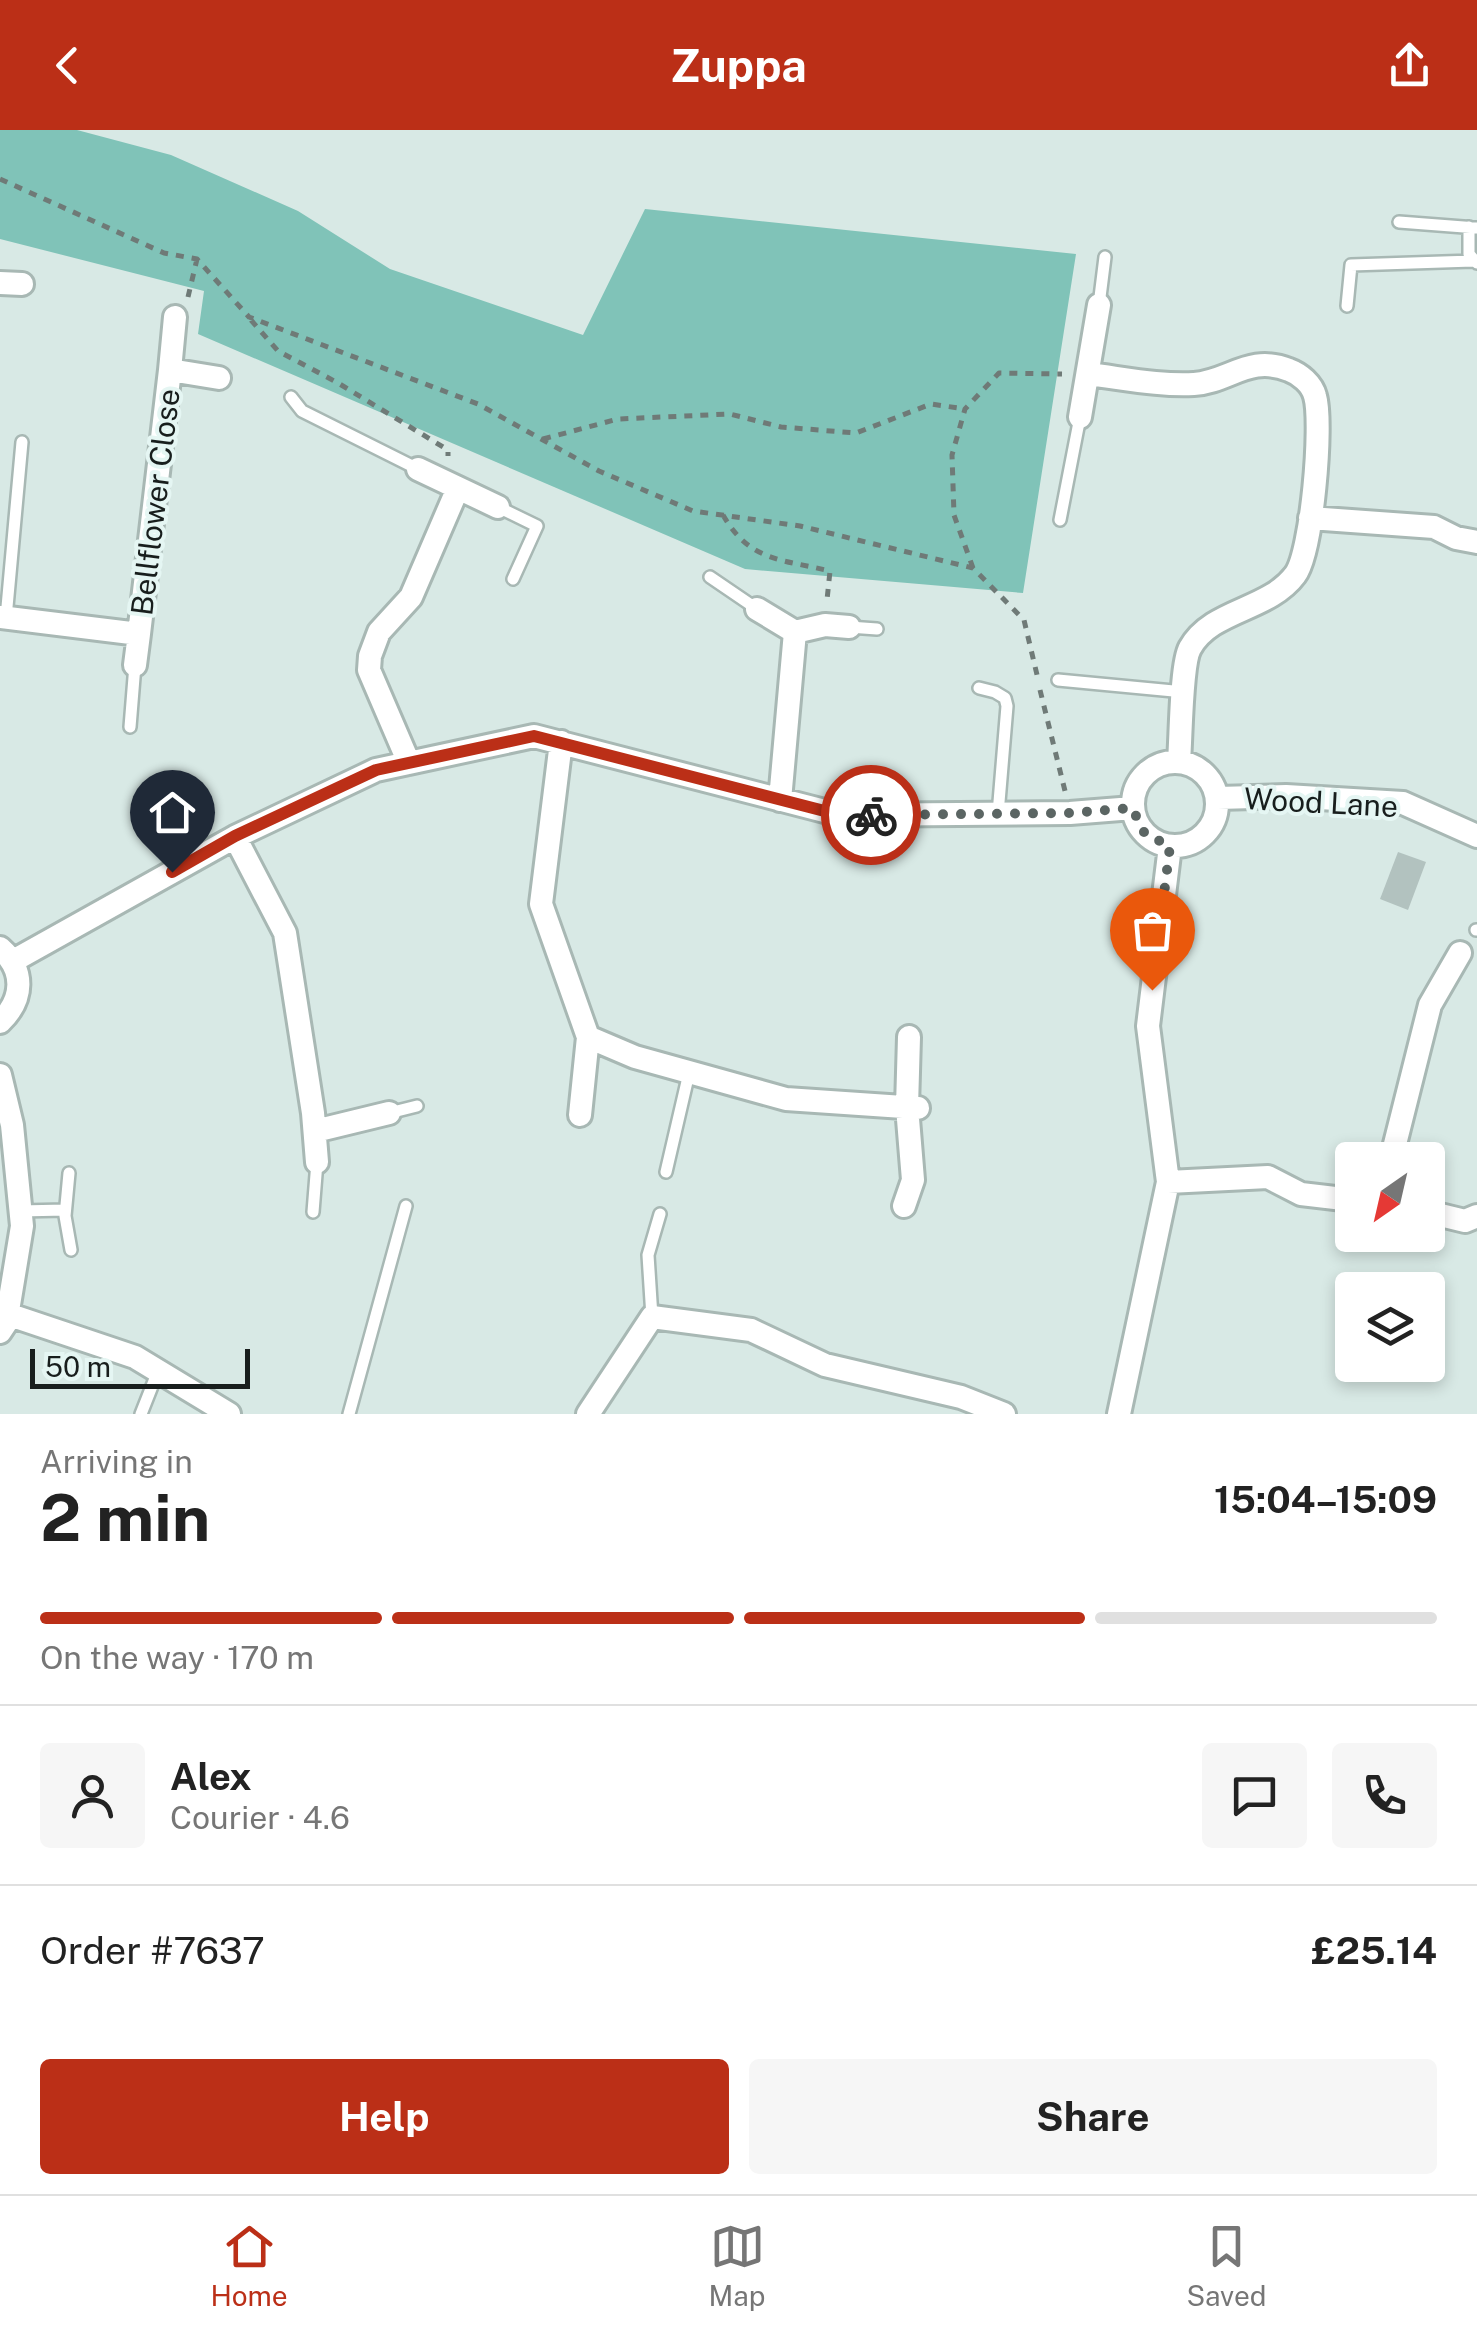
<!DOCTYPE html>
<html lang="en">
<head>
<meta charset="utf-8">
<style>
  :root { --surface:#fff; --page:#f6f6f6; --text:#222; --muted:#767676; --line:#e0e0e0; --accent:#bb2f17 }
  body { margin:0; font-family:"Public Sans",sans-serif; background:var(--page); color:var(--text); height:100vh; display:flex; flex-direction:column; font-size:38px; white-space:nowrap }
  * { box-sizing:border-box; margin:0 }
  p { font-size:32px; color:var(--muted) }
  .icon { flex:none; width:55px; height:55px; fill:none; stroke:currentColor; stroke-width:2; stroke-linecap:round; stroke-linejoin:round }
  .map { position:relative; height:1284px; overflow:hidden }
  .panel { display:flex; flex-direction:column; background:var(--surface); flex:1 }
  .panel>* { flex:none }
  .needle { width:65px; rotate:214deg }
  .tools { position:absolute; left:1335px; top:1012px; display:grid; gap:20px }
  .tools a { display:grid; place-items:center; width:110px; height:110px; border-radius:10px; background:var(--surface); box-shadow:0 5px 15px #0003; font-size:50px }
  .scale { position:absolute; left:30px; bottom:25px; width:220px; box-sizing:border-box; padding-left:10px; border:5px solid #181e1d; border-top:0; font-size:28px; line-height:35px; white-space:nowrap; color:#181e1d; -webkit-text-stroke:8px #e5f6f3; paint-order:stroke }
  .pin { position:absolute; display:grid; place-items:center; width:85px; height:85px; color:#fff; margin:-102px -42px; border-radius:50% 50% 50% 0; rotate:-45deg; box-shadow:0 0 10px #0007 }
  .pin .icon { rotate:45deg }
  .courier { position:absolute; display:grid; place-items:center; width:100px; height:100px; margin:-50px; border:8px solid #bb2f17; border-radius:50%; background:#fff; color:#222; box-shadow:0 2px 12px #0007 }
  .headline em { font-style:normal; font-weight:700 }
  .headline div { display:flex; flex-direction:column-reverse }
  .headline { display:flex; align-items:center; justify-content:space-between; height:170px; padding:0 40px }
  h1 { font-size:65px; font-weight:700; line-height:75px }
  .bar { display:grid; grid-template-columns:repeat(4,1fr); gap:15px 10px; align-content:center; height:120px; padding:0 40px }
  .bar i { height:12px; border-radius:8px; background:var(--line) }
  .bar .on { background:var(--accent) }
  .bar p { grid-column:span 4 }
  .line { display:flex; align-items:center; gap:25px; padding:0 40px; border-top:2px solid var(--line) }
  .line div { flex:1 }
  .round { display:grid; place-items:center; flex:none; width:105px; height:105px; border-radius:10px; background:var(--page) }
  .action { display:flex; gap:20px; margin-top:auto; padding:20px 40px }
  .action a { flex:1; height:115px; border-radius:10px; background:var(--accent); color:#fff; font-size:40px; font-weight:700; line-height:115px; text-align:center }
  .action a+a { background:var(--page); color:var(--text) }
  header { display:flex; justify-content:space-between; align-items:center; height:130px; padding:0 40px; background:var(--accent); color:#fff; font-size:45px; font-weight:700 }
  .menu { display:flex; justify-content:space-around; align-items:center; height:140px; border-top:2px solid var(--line); background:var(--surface); font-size:28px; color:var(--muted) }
  .menu a { display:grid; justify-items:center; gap:5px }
  .menu .on { color:var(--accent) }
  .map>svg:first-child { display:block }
</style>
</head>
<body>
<header><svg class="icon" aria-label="back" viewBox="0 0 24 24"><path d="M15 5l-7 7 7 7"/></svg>Zuppa<svg class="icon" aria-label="share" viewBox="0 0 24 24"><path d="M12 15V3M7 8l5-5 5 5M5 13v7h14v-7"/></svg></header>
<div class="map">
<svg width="1477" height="1284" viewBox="0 0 1477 1284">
  <rect width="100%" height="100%" fill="#d8e9e5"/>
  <!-- green -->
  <path fill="#80c3b8" d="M0,0H77L171,25L298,81L390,139L583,205L645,79L1076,124L1023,463L745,439L198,204L204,161L0,109Z"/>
  <!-- building -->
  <path fill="#b2c2bf" d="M1398,722L1426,732L1408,780L1380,769Z"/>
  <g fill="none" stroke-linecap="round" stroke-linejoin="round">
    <defs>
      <path id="lane" d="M1399,92L1477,98
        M1469,97V124L1477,133
        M1099,175L1105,127
        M1347,176L1351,135L1473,131
        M291,267L302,281L418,339
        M498,377L537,396L513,449
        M1060,390L1080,287
        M710,447L757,479
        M6,488L22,312
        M849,497L877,499
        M1058,550L1184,562
        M979,558L995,562L1005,568L1007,576L998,684
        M130,597L135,535
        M1476,800H1477
        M389,983L417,976
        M666,1042L689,943
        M69,1043L65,1086L71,1120
        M20,1081L65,1080
        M313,1082L317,1032
        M652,1187L648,1125L660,1084
        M141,1284L158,1241
        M349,1284L406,1076"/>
      <path id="street" d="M0,153L22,154
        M170,240L175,187
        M1088,244C1122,248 1160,256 1194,254C1229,252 1249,224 1289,240C1300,244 1312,254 1315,266C1323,293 1312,423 1295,445C1268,481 1212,479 1190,518C1181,534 1181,608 1179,631
        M1080,287L1099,175
        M418,339L498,377
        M1310,388L1434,397L1456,408L1477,412
        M757,479L795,502L825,495L849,497
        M0,487L139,504L170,240L219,248
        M135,535L139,504
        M561,612L541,774L588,907L635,927L786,969L918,978
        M1133 674a42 42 0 1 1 84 0a42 42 0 1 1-84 0Z
        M409,633L369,540L370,526L379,502L411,467L458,358
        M1218,668L1286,666L1403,673L1477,706
        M780,670L795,502
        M235,707L285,803L313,983L317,1032
        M0,818C25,840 24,869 0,892
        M13,831L235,707L376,640L534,606L840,685L1070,683L1133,678
        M0,945L12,995L22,1096L6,1193L0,1202
        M580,985L588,907
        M315,1001L389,983
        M1391,1030L1430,875L1460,823
        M1168,1052L1268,1047L1301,1064L1352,1070
        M904,1076L913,1050L907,977L909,907
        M1428,1082L1465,1091L1477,1086
        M7,1184L135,1227L229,1284
        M588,1284L652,1187L751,1200L825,1235L961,1267L1004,1284
        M1119,1284L1168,1052L1148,896L1170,716"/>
    </defs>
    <!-- lane casing -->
    <use href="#lane" stroke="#a8b8b4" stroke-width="16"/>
    <!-- street casing -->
    <use href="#street" stroke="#a8b8b4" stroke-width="28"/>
    <!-- path -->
    <path stroke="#6f7a77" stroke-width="5" stroke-dasharray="8 8" stroke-linecap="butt" d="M0,49L164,123L197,129L249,187L478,274L599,341L693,381L800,396L973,438L1024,490L1038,549
      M188,167L197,129
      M251,190L278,221L338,253L448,320V326
      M543,309L618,289L730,284L781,297L856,303L931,274L965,279
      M723,385C750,432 781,429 830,441L827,470
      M973,438L954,385L952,325L965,279L999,243L1062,244
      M1040,560L1065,661"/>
    <!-- lane -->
    <use href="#lane" stroke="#fff" stroke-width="11"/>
    <!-- street -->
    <use href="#street" stroke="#fff" stroke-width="22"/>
  </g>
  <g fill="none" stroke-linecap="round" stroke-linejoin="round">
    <!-- done -->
    <path stroke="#5b6563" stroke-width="10" stroke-dasharray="0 18" d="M871,685L1070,683L1132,678L1145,704L1170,716L1152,860"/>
    <!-- route -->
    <path stroke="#bb2f17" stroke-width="12" d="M172,742L235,706L376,640L534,606L840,685H871"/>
  </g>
  <g text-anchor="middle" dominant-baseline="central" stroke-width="8" stroke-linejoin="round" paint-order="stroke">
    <!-- street labels -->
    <g font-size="30" fill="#181e1d" stroke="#e5f6f3">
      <text transform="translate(155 372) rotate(-83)">Bellflower Close</text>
      <text transform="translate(1321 672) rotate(3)">Wood Lane</text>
    </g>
  </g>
</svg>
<div class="tools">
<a><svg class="needle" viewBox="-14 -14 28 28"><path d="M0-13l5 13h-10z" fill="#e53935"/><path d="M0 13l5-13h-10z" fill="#767676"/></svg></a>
<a><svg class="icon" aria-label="layers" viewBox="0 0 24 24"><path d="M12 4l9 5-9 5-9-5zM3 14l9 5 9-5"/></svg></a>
</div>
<div class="scale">50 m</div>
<div class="pin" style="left:1152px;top:860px;background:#ea580c"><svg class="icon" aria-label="bag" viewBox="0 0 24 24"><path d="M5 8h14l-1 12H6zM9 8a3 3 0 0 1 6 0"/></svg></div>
<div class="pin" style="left:172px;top:742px;background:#1f2937"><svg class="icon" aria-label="home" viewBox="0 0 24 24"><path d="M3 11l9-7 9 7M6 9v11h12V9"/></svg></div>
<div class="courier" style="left:871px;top:685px"><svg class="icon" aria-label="bike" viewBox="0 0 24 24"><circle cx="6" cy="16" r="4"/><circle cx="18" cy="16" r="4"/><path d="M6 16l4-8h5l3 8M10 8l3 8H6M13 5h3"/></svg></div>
</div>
<section class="panel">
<div class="headline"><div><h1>2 min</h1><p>Arriving in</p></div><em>15:04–15:09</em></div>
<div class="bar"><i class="on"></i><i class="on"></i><i class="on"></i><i></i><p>On the way · 170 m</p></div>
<div class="line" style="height:180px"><a class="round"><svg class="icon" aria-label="person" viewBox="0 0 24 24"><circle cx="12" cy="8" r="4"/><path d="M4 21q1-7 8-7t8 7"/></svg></a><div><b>Alex</b><p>Courier · 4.6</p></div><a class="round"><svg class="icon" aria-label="chat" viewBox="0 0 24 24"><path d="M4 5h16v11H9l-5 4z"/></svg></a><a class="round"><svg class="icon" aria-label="phone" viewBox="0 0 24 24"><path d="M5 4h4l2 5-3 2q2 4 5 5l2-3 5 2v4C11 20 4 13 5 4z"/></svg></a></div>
<div class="line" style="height:130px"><div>Order #7637</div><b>£25.14</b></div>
<div class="action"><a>Help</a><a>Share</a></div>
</section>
<nav class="menu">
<a class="on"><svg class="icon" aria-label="home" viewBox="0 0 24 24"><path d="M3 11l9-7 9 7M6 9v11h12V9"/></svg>Home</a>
<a><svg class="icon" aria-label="map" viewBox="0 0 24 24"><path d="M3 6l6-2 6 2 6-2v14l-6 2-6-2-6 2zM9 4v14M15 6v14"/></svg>Map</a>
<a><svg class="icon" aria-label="saved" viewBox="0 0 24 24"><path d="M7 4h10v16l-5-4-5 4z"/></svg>Saved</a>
</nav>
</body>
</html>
